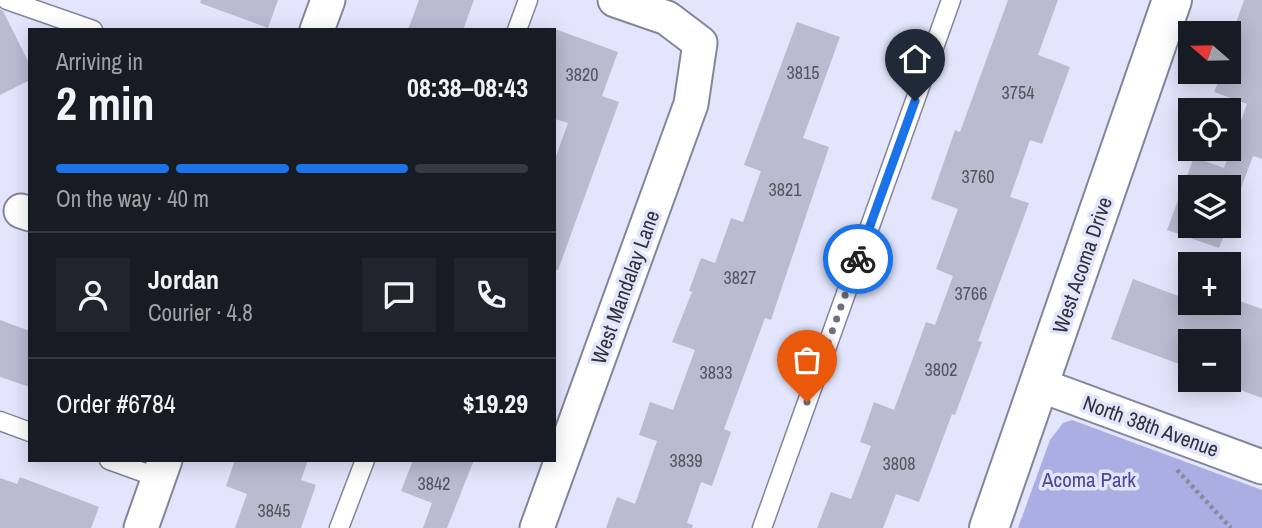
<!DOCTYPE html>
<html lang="en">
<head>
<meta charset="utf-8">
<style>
  :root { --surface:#171b24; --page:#20242c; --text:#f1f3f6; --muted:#9ea1a6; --line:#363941; --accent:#1a73e8 }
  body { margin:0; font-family:"Archivo Narrow",sans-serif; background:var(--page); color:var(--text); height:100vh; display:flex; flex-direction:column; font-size:26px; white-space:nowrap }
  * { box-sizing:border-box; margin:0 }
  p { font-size:23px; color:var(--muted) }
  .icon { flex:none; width:38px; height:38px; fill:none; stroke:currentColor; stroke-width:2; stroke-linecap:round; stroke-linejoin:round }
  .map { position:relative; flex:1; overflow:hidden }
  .drawer { position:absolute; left:28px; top:28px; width:528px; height:434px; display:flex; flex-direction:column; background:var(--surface); border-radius:0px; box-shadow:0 4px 18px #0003 }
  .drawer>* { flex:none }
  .needle { width:46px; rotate:290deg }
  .tools { position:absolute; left:1178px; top:21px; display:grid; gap:14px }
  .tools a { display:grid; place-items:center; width:63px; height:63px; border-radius:0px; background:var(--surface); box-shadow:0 4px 18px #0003; font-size:35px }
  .pin { position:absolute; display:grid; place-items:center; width:60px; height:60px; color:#fff; margin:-72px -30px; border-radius:50% 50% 50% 0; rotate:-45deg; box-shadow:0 0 7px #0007 }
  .pin .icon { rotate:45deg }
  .courier { position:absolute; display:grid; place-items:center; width:70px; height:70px; margin:-35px; border:5px solid #1a73e8; border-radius:50%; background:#fff; color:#222; box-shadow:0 2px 9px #0007 }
  .head em { font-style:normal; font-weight:700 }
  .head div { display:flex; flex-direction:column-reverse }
  .head { display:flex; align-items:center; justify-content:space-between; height:119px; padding:0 28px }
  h1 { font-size:46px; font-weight:700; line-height:52px }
  .bar { display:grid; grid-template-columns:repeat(4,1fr); gap:10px 7px; align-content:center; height:84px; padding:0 28px }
  .bar i { height:9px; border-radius:5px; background:var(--line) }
  .bar .selected { background:var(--accent) }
  .bar p { grid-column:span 4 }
  .line { display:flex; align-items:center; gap:18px; padding:0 28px; border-top:2px solid var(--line) }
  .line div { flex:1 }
  .round { display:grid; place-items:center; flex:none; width:74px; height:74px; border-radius:0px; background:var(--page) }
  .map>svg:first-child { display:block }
</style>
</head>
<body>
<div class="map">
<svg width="1262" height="528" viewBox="0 0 1262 528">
  <rect width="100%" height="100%" fill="#e3e5fc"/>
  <!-- park -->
  <path fill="#abaee3" d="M1072,420L1262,490V528H1018L1050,440L1063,423Z"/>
  <!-- building -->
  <path fill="#b9bbd1" d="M201,0H278L268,28L200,3Z
    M419,0H474L463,30H408Z
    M1008,0H1058L1038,55L1070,67L1042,144L1030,140L1010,197L1029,203L978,341L982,342L955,415L952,414L919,502L896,494L883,528H817L831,492L851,499L871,446L860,442L874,402L894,410L926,322L935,325L953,276L936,269L958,209L931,199L955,130L960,132Z
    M1244,0H1262V159L1253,156L1228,223V187H1190V226H1228L1219,248L1167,230L1194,157L1224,168L1247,104L1214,92L1222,72H1228V53L1232,43L1229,42Z
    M0,9L3,11L30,65V80L0,95Z
    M797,22L840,37L803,138L829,147L771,320L765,318L724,429L731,432L712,486L701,482L687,523L693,525L692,528H606L617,497L635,504L657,441L639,435L650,402L673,410L695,350L672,342L692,292L689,291L701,258L715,263L731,218L743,222L761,171L744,165Z
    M555,29L618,52L602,96L619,102L558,270H555V159L568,123L555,119Z
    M1133,279L1181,297L1186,282L1190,283V303H1228V297L1262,309V398L1216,381L1228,380V341H1190V368L1111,339Z
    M0,320L30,331V387L0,377Z
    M235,460H308L301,480L316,485L301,528H235L247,494L226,486Z
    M413,460H474L447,528H423L432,503L401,491Z
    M20,477L99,507L91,528H0V478L17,484Z"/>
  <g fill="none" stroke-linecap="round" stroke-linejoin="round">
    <defs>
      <path id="lane" d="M7,0L93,30
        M517,30L528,0
        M0,421L30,432
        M109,460L159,478
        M339,528L365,460
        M762,528L951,0"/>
      <path id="street" d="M317,30L328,0
        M21,211L30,214
        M1040,385L1262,467
        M141,528L165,460
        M537,528L691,104L700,43L667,18L615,0"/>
      <path id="secondary" d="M989,528L1172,0"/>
    </defs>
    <!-- lane casing -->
    <use href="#lane" stroke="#84859a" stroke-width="21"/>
    <!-- street casing -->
    <use href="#street" stroke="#84859a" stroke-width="37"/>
    <!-- secondary casing -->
    <use href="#secondary" stroke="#84859a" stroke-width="42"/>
    <!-- path -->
    <path stroke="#888999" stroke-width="4.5" stroke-dasharray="3.5 3.5" stroke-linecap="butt" d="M1177,470L1231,528"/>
    <!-- lane -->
    <use href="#lane" stroke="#fff" stroke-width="18"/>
    <!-- street -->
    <use href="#street" stroke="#fff" stroke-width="33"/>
    <!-- secondary -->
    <use href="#secondary" stroke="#fff" stroke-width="38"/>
  </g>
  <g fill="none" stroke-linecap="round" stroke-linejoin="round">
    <!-- done -->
    <path stroke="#6f717e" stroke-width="7" stroke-dasharray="0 12.6" d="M807,402L858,259"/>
    <!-- route -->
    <path stroke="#1a73e8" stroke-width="9" d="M858,259L915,101"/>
  </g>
  <g text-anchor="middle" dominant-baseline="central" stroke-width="7" stroke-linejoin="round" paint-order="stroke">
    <!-- number labels -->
    <g font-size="18" fill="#535460">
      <text x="803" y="72">3815</text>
      <text x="582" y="74">3820</text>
      <text x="1018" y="92">3754</text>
      <text x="978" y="176">3760</text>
      <text x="785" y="189">3821</text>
      <text x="740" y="277">3827</text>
      <text x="971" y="293">3766</text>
      <text x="941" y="369">3802</text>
      <text x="716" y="372">3833</text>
      <text x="686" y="460">3839</text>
      <text x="899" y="463">3808</text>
      <text x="434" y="483">3842</text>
      <text x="274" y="510">3845</text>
    </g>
    <!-- street labels -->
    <g font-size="21" fill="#31323a" stroke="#e3e5fc">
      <text transform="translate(1082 265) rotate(-71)">West Acoma Drive</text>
      <text transform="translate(625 287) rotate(-70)">West Mandalay Lane</text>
      <text transform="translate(1151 426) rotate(20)">North 38th Avenue</text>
    </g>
    <!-- park labels -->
    <g font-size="21" fill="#4c479b" stroke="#e3e5fc">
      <text x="1089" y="479">Acoma Park</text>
    </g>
  </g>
</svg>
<div class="tools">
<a><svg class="needle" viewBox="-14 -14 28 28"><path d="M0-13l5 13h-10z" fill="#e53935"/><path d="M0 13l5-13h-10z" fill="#9ea1a6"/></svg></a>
<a><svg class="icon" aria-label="locate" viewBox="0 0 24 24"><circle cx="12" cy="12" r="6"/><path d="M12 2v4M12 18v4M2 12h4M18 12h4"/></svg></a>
<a><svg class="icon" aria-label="layers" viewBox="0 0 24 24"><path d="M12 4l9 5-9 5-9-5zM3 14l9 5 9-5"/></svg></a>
<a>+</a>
<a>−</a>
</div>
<div class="pin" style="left:807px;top:402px;background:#ea580c"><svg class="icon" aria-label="bag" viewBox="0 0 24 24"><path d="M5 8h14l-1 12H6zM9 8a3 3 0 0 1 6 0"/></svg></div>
<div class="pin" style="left:915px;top:101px;background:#1f2937"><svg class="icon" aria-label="home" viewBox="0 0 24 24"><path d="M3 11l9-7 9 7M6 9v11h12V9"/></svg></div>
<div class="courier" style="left:858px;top:259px"><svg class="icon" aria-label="bike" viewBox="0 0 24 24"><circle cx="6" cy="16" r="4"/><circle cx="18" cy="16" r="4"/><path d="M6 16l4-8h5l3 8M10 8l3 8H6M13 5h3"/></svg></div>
<section class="drawer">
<div class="head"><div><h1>2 min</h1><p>Arriving in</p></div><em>08:38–08:43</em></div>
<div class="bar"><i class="selected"></i><i class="selected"></i><i class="selected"></i><i></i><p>On the way · 40 m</p></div>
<div class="line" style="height:126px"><a class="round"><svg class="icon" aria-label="person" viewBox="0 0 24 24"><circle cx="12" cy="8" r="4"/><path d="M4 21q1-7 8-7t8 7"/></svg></a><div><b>Jordan</b><p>Courier · 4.8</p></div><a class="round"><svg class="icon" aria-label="chat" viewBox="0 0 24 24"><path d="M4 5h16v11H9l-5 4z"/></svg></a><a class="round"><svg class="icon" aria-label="phone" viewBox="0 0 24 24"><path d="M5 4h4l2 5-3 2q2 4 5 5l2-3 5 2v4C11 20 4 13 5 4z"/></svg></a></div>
<div class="line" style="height:91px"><div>Order #6784</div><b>$19.29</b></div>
</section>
</div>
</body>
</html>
